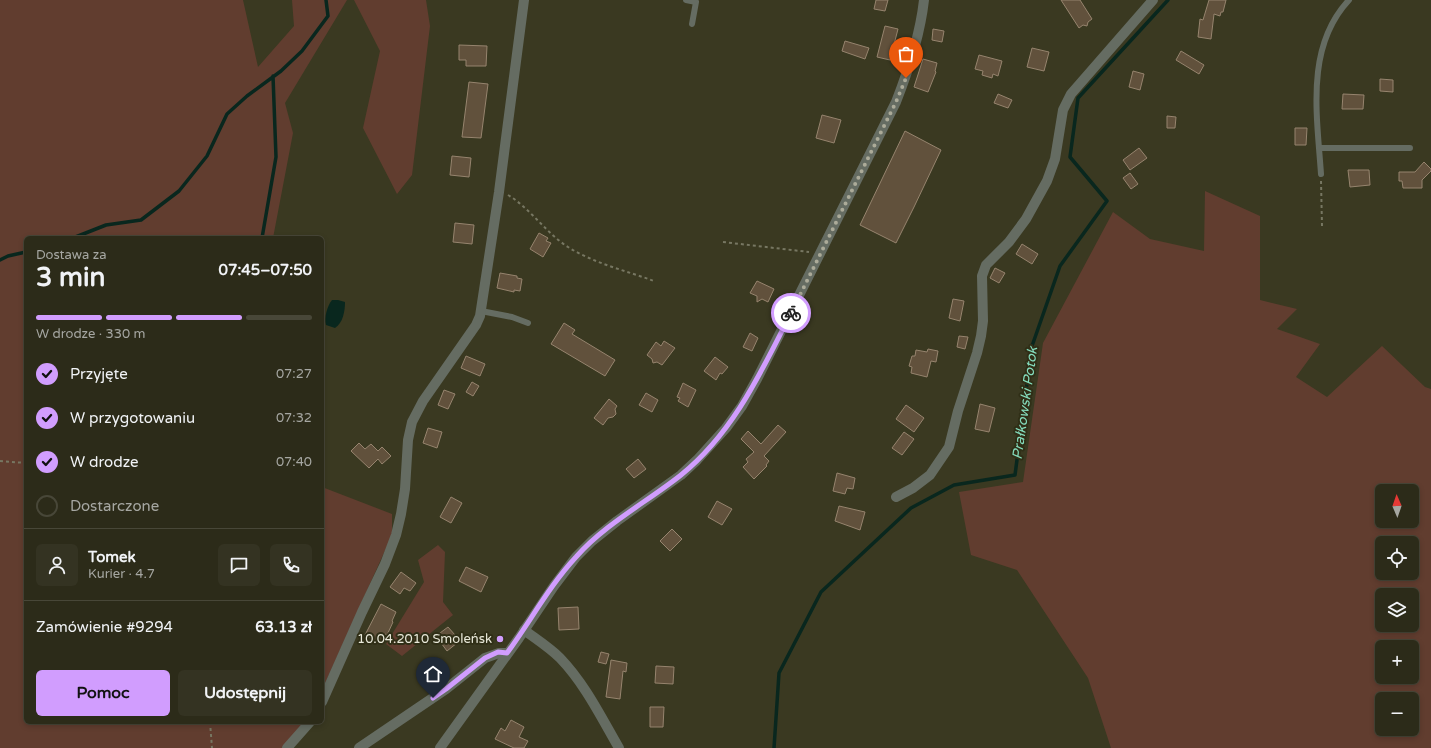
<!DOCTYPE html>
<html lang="pl">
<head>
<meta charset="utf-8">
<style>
  :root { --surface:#2c2b19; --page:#343322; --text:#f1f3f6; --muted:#a6a7a2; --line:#484738; --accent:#d19dfe }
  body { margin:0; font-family:"Varela Round",sans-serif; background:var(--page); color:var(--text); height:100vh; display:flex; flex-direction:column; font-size:15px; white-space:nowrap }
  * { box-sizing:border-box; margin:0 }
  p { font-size:13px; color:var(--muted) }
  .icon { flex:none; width:22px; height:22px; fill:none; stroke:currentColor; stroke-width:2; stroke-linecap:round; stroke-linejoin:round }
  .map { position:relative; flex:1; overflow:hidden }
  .details { position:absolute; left:24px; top:236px; width:300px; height:488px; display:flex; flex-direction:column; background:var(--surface); border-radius:6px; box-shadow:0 2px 6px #0003,0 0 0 1px var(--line) }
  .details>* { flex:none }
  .needle { width:26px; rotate:358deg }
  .controls { position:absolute; left:1375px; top:484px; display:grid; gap:8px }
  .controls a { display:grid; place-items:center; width:44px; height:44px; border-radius:6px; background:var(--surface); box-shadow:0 2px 6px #0003,0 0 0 1px var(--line); font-size:20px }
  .pin { position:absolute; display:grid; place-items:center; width:34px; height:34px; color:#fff; margin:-41px -17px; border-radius:50% 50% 50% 0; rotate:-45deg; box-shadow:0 0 4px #0007 }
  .pin .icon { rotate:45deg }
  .courier { position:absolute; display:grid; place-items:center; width:40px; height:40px; margin:-20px; border:3px solid #d19dfe; border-radius:50%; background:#fff; color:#222; box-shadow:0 1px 5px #0007 }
  .overview em { font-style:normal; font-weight:700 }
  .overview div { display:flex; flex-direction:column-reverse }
  .overview { display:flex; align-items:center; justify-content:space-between; height:68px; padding:0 12px }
  h1 { font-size:26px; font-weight:700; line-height:30px }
  .bar { display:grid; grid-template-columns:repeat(4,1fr); gap:6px 4px; align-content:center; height:48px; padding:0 12px }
  .bar i { height:5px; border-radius:3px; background:var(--line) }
  .bar .selected { background:var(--accent) }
  .bar p { grid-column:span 4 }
  .line { display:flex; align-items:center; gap:10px; padding:0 12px; border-top:1px solid var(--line) }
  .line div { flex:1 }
  .round { display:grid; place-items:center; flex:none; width:42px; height:42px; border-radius:6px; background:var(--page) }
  ol { padding:0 12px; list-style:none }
  li { display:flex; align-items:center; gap:12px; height:44px }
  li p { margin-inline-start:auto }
  li .icon { padding:4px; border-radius:50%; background:var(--accent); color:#111; stroke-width:4 }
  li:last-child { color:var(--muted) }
  li i { width:22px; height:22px; border:2px solid var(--line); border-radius:50% }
  .button { display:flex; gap:8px; margin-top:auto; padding:8px 12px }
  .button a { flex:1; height:46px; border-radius:6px; background:var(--accent); color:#111; font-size:16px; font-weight:700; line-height:46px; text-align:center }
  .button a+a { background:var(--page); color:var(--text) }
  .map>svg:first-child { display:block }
</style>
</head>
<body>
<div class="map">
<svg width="1431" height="748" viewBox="0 0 1431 748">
  <rect width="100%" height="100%" fill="#3a3921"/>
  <!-- green -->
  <path fill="#613d2f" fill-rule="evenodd" d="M0,0H243L258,67L294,26L292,0H347L285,103L293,133L273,238H26V722H305L285,748H0Z
    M354,0H426L430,26L412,175L397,194L363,128L380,51Z
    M1205,191L1260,216V300L1297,309L1277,329L1320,344L1296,377L1327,397L1382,346L1425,387L1431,389V748H1111L1088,678L1017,570L971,555L959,492L1023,482L1043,343L1113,212L1150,239L1204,251ZM1382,491H1412V521H1382ZM1382,543H1412V573H1382ZM1382,595H1412V625H1382ZM1382,647H1412V677H1382ZM1382,699H1412V729H1382Z
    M322,487L392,514V535L322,690Z
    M438,545L445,552L443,602L453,615L402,656L386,644L424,582L418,560Z"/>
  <!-- water -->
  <path fill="#09271e" d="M332,300H338L345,302C345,311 343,323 335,328L326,325C324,318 327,306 332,300Z"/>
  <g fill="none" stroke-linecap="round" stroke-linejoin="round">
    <!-- stream -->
    <path stroke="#09271e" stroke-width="3.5" d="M73,238L106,225L141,220L179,191L207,156L227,114L247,96L281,71L302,51L328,16L326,0
      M262,238L276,157L273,76
      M0,260L8,256L26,252
      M774,748L779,673L821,592L911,508L954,485L1015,475L1032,346L1060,266L1107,201L1070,157L1078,98L1168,0"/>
  </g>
  <!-- building -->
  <path fill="#61513c" stroke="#96846e" d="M876,0H888L885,11L874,9Z
    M1061,0H1080L1092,19L1088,22L1087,26L1083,25L1079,28Z
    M1209,0H1226L1223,12H1221L1220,16L1214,14L1211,39L1198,37L1200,19L1203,20Z
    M885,26L898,29L890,60L877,57Z
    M933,29L944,31L942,42L932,40Z
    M845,41L869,48L865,59L842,51Z
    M459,45L487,46L486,66H466V60H459Z
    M1032,48L1049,52L1044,71L1027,67Z
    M1181,51L1204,65L1199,74L1176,60Z
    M979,55L1002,61L998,76L993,74L992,78L982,75L983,71L975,69Z
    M923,59L937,63L935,71L936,72L928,92L914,87Z
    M1133,71L1144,74L1140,90L1129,87Z
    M1380,79L1393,80V92L1380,91Z
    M469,82L488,84L481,138L462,137Z
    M998,94L1012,100L1008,108L994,103Z
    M1343,94L1364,95L1363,109H1342Z
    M822,115L841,120L834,143L816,138Z
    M1167,116L1176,117L1175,128H1167Z
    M1295,128H1307L1306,145H1295Z
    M905,131L941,150L914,207L896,243L860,225Z
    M1139,148L1147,158L1130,170L1123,160Z
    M452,156L471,158L469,177L450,175Z
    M1424,162L1431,169V171L1422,180V188H1403L1402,181H1399V172H1415Z
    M1348,170H1369L1370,185L1350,187Z
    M1130,173L1138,184L1131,189L1123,178Z
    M455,223L474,225L472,244L453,242Z
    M539,233L548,238L546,241L551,243L543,257L530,249Z
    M1022,244L1038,254L1032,264L1016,254Z
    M995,268L1005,273L999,283L990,278Z
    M500,273L517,276V278L522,279L520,291L514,290V292L497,288Z
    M757,281L774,289L768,302L762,299L757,302V296L750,293Z
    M953,299L964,301L960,321L949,318Z
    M564,323L575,330L572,334L615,360L605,376L551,344Z
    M750,333L758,338L752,351L743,347Z
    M959,336L968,337L965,349L957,347Z
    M664,341L675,348L662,365L657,362L653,363L652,359L647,355L656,342L661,346Z
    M928,349L938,351L936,362L931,361L927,377L911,373L912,367L909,366L912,356H915L916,350L927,352Z
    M466,356L485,364L480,376L461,368Z
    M715,357L728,367L722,374L720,373L716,380L704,371Z
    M472,382L479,386L473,396L466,392Z
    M683,383L696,390L688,407L678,401L680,398L677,397Z
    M444,390L455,394L448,409L438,405Z
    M646,393L658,400L652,412L639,405Z
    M609,399L617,406L615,409L616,414L613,417L608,418L603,425L594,418Z
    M980,404L995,408L989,432L975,429Z
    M906,405L924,418L914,432L896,419Z
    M778,425L786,432L764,456L769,461L766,465L767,466L754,479L743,467L748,462L746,459L754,452L741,439L748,431L761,444Z
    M428,428L442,432L437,448L423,443Z
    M904,432L914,439L902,455L892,448Z
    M359,443L365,449L371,444L378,451L382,447L391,456L382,464L378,459L369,468L351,451Z
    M638,459L646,469L634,478L626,469Z
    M837,473L855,478L853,489L847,488L845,494L833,491Z
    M451,497L462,503L451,523L440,517Z
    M717,501L732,509L722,525L708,517Z
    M839,506L865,512L860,530L835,521Z
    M672,529L682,539L670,551L660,541Z
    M466,567L488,577L481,592L459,581Z
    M401,572L416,583L410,591L404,588L400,594L390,587Z
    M381,604L396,612L392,621L393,622L387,635L385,634L380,643L365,635Z
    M578,607L579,629L559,630L558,608Z
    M448,627L455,635L452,637L457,643L447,651L436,636Z
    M601,652L609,654L606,664L598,662Z
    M611,660L627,663L626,672L623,671L620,699L606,697Z
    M656,666L674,667L673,684L655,683Z
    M650,707H664L663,727H650Z
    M511,720L524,727L519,737L528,741L524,748H514L495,739L501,728L505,731Z"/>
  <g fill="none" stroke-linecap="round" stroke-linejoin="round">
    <!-- path -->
    <path stroke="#777762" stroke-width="2" stroke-dasharray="3 3" stroke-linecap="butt" d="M1321,181L1322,226
      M508,195C531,209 546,233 568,247C593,263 627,271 654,281
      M723,242L809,252
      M0,461L26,463
      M210,722L212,748"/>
    <!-- service -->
    <path stroke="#656c62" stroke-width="6" d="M686,0L696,2L692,24
      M1319,148H1410
      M1321,174C1317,115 1305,47 1349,0
      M481,311L512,317L528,323"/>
    <!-- minor -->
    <path stroke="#656c62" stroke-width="10" d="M896,497L913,488L930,475L949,447L958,411L977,353L981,336L983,321L982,276L986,265L1009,242L1026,219L1047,181L1055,159L1063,110L1071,94L1153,0
      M524,630C536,639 549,647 560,658C585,684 601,717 619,748
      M322,702L362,612L385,564L396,535L401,514L405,489L408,440L412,422L423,401L476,325L480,316L499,192L524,0
      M287,748L310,722
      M359,748L446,689L485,658L499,653H507"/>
    <!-- tertiary -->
    <path stroke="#656c62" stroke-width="10" d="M440,748L519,638L554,586L576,557L592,541L617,521L681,475L697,460L726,428L742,406L757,379L896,102C909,69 920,36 924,0"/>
  </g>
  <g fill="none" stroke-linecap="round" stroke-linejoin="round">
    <!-- done -->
    <path stroke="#acab99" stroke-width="4" stroke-dasharray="0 7.2" d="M791,313L896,102L906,78"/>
    <!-- route -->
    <path stroke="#d19dfe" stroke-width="5" d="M433,698L446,689L485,658L498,652L507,653C530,622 549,586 576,557C605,524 647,502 681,475C734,432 761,372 791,313"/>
  </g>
  <!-- markers -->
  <circle fill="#d19dfe" stroke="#302f17" stroke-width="1.5" cx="500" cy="639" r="4"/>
  <g text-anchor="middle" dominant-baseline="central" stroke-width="4" stroke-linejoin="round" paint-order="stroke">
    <!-- poi labels -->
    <g font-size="13" fill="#e9e9da" stroke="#302f17" text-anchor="end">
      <text x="492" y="639">10.04.2010 Smoleńsk</text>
    </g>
    <!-- water labels -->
    <g font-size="14" font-style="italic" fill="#85ddbd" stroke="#302f17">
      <text transform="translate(1025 403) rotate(-82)">Prałkowski Potok</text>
    </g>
  </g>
</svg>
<div class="controls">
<a><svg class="needle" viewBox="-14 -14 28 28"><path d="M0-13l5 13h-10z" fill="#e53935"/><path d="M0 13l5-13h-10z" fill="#a6a7a2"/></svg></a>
<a><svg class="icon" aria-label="locate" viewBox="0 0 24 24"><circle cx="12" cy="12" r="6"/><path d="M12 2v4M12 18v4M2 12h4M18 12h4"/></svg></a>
<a><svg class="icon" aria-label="layers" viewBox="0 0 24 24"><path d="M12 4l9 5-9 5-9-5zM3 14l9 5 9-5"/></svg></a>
<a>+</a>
<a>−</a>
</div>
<div class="pin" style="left:906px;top:78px;background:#ea580c"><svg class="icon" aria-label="bag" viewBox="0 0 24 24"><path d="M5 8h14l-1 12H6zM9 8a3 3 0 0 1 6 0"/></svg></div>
<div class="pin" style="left:433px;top:698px;background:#1f2937"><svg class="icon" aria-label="home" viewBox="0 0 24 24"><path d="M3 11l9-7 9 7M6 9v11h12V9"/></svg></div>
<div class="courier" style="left:791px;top:313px"><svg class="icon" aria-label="bike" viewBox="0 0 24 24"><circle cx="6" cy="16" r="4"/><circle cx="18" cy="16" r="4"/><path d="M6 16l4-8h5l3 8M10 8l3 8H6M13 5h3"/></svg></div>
<section class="details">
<div class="overview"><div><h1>3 min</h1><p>Dostawa za</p></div><em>07:45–07:50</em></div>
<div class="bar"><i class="selected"></i><i class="selected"></i><i class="selected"></i><i></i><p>W drodze · 330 m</p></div>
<ol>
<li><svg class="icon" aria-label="check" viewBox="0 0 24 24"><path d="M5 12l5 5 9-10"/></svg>Przyjęte<p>07:27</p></li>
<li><svg class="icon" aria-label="check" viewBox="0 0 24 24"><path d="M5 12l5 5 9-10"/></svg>W przygotowaniu<p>07:32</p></li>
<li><svg class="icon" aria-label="check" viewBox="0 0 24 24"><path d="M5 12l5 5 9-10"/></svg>W drodze<p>07:40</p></li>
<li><i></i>Dostarczone</li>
</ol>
<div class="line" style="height:72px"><a class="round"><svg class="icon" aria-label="person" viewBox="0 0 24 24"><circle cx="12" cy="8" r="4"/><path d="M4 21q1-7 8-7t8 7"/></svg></a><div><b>Tomek</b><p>Kurier · 4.7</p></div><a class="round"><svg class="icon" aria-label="chat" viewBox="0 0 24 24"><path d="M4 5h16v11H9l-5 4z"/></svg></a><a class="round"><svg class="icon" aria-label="phone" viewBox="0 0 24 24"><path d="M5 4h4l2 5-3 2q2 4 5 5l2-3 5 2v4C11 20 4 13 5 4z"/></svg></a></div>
<div class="line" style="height:52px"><div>Zamówienie #9294</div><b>63.13 zł</b></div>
<div class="button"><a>Pomoc</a><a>Udostępnij</a></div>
</section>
</div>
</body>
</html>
